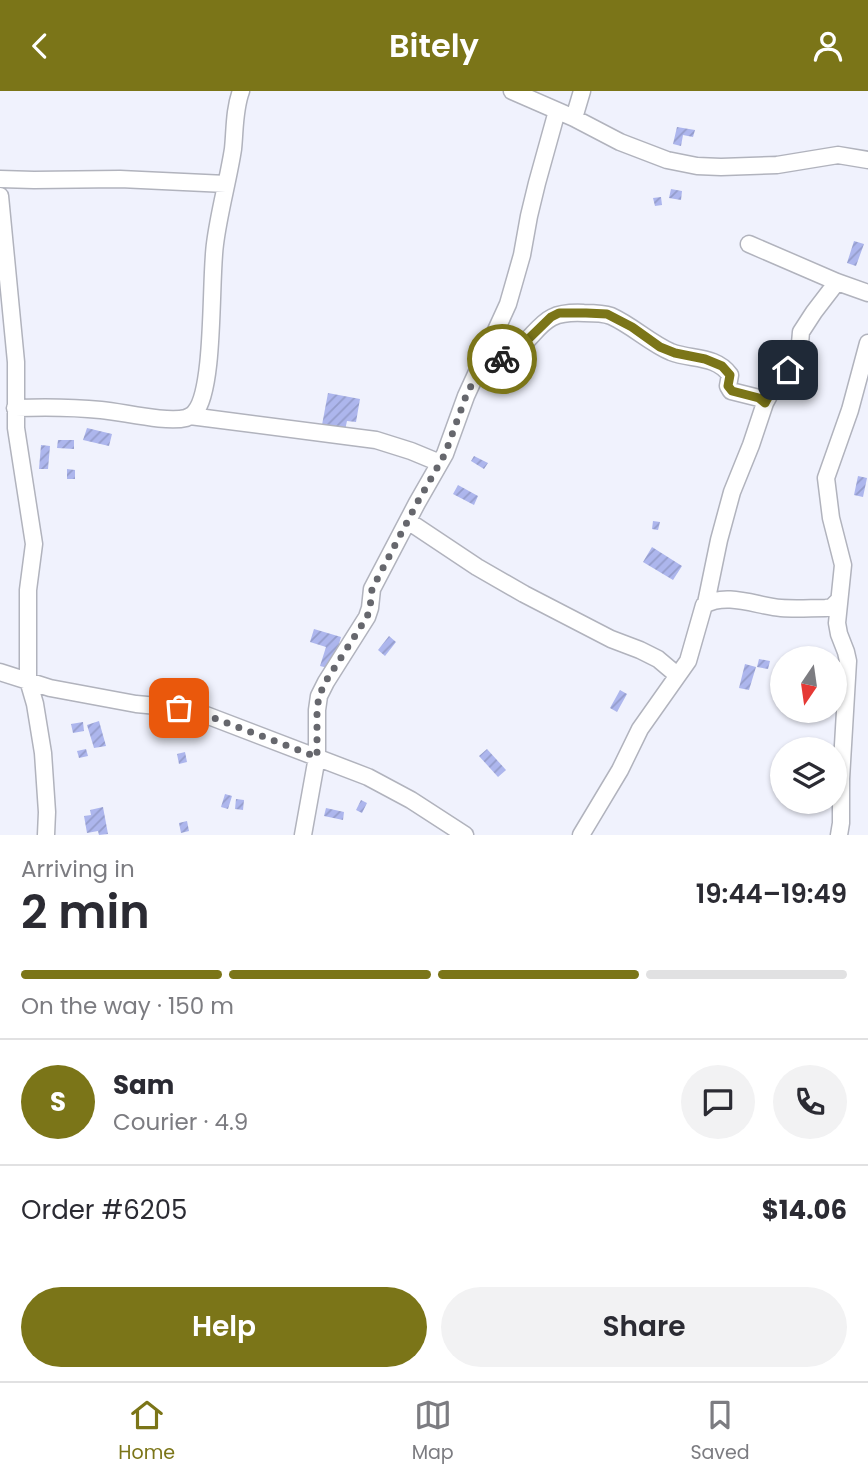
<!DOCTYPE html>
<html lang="en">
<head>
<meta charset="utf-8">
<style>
  :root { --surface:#fff; --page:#f2f2f3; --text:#2b2b33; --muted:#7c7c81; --line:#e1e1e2; --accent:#7b7518 }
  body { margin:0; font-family:Poppins,sans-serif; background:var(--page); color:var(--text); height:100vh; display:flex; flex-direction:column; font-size:26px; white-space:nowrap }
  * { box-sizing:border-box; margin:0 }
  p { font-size:23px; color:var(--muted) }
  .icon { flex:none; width:38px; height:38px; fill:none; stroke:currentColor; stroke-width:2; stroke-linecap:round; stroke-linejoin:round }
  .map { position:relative; height:744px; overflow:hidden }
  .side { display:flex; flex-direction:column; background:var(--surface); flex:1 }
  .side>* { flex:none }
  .needle { width:46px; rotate:193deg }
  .tools { position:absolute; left:770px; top:555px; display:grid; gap:14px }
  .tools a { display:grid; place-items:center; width:77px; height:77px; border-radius:50%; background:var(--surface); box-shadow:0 2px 5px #0004; font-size:35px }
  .pin { position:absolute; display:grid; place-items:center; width:60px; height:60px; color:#fff; margin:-30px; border-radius:14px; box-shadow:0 4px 10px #0006 }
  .courier { position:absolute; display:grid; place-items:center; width:70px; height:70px; margin:-35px; border:5px solid #7b7518; border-radius:50%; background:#fff; color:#222; box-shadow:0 2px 9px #0007 }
  .head em { font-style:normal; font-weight:600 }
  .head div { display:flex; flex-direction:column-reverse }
  .head { display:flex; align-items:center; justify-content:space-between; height:119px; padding:0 21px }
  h1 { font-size:46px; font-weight:600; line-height:52px }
  .bar { display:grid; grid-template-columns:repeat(4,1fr); gap:10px 7px; align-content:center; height:84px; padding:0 21px }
  .bar i { height:9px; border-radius:5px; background:var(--line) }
  .bar .selected { background:var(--accent) }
  .bar p { grid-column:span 4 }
  .line { display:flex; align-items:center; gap:18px; padding:0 21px; border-top:2px solid var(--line) }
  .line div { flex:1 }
  .round { display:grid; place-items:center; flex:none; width:74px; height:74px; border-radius:37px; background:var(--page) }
  .button { display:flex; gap:14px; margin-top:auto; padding:14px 21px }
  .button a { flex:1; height:80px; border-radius:42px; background:var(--accent); color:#fff; font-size:28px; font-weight:600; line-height:80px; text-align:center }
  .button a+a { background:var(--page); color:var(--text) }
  header { display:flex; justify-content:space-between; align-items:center; height:91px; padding:0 21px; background:var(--accent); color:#fff; font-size:32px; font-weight:600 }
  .dock { display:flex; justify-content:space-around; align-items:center; height:98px; border-top:2px solid var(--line); background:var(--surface); font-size:19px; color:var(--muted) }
  .dock a { display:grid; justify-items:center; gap:4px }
  .dock .selected { color:var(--accent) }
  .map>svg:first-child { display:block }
</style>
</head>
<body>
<header><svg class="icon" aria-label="back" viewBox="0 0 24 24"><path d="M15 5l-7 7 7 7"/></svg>Bitely<svg class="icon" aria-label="person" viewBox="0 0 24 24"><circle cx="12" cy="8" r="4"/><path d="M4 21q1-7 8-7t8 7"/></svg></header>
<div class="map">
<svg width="868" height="744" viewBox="0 0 868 744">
  <defs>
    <pattern id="building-hatch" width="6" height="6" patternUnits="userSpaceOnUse" patternTransform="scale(1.75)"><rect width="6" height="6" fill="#adb6ed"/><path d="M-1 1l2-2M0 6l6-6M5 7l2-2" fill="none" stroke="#949ccb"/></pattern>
  </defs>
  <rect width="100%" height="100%" fill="#f0f2fd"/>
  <!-- building -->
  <path fill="url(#building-hatch)" d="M677,36L695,39L693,46L683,44L681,55L673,53Z
    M671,98L682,100L681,109L669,107Z
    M661,106L662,114L655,115L653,107Z
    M854,150L864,153L856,175L847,172Z
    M796,283L817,293L812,303L791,292Z
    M328,302L360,308L356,331L347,330L345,339L322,334Z
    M87,337L112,343L109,355L83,349Z
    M58,349H74V358L57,357Z
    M41,354L50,355L48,378H39Z
    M474,365L488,372L484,378L471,370Z
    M67,378L75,379V388H67Z
    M858,385L867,387L863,406L854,404Z
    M458,394L478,405L474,414L453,403Z
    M653,430L660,431L658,439L652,438Z
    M652,456L682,475L673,489L643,471Z
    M314,538L341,546L332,578L320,575L326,556L310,551Z
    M389,545L396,551L385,565L378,559Z
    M759,568L770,570L768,578L757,576Z
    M745,573L756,576L749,599L739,597Z
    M620,599L627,603L617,621L610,617Z
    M99,630L106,655L94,657L87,634Z
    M83,631L84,640L73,642L71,633Z
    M86,658L88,665L79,667L77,660Z
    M487,658L506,679L498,686L479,665Z
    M185,661L187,671L179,673L177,663Z
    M225,703L232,705L228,718L221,716Z
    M236,708L244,709L243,719L235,718Z
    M361,709L367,712L362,722L356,719Z
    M103,716L108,743L99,744L98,740L87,742L84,725L91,724L90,719Z
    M326,717L344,721L343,729L324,725Z
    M187,730L189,740L181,742L179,732Z"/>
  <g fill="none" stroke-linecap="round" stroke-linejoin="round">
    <defs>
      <path id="minor" d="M512,0L574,27L620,51L667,69L697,75L721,76L777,74L838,64L868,69
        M574,27L582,0
        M0,88L34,89L120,88L226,93
        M0,105L16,271V337L34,453L28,499V589L35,613L43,662L47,721L46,744
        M749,153L837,191L868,202
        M479,279C491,273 506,268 517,259C544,235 543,220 584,222C593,222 603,222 611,225C633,235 650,252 671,261C691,269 716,264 730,284L728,295L731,300L759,307L765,312
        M15,317C44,316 72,316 101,319C123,321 166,332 186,327C190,325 192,325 195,321C215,298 210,188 215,153C219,121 228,90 233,58C235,39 234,19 241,0
        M190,325L376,349L411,360L440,372
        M408,430L477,476L524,503L611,548L640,559L658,568L677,584
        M706,512L719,449L732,401L751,354L765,312L771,301L779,292L799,264L801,241L814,221L837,191
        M0,581L50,597L136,613L179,617L206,624L368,686L411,709L465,744
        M303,744L317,666V619L319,605L326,591L367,526L370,517L372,498L417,412L445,363L466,305L508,213L522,164L529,125L537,92L557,20
        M581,744L620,679L640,638L688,570L704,514C727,501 757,515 781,517C796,518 811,517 826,517L832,516L839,509
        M839,744L841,732V688L848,570L846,561L839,543L837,532L843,474L831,427L826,387L850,319L868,252"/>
    </defs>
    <!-- minor casing -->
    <use href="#minor" stroke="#b1b3bd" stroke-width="19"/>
    <!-- minor -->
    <use href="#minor" stroke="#fff" stroke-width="16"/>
  </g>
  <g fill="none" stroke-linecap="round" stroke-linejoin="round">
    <!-- done -->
    <path stroke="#66676d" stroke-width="7" stroke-dasharray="0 12.6" d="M179,617L206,624L317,666V619L319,605L326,590L367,526L370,517L372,498L417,412L445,363L466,305L479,279L502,268"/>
    <!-- route -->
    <path stroke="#7b7518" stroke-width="9" d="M502,268L516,260L551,226L559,222H586L607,223L632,236L660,256L675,262L705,268L722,275L730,284L728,295L732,300L759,307L765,312C771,300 780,290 788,279"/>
  </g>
</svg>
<div class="tools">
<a><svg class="needle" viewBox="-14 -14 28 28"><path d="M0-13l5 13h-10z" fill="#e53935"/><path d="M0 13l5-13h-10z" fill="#7c7c81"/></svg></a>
<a><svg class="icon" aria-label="layers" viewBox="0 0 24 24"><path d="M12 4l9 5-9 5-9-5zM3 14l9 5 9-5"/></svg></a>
</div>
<div class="pin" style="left:179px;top:617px;background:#ea580c"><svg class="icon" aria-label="bag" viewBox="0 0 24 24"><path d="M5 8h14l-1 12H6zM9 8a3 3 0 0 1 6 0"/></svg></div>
<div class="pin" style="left:788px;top:279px;background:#1f2937"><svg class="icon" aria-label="home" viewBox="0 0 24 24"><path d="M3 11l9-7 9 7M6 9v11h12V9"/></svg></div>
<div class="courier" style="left:502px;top:268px"><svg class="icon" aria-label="bike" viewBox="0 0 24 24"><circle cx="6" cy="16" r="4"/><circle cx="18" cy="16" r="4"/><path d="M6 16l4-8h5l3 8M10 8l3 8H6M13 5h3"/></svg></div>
</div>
<section class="side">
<div class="head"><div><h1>2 min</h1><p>Arriving in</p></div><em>19:44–19:49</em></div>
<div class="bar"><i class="selected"></i><i class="selected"></i><i class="selected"></i><i></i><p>On the way · 150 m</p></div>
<div class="line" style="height:126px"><b class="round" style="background:var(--accent);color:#fff">S</b><div><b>Sam</b><p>Courier · 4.9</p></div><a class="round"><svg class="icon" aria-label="chat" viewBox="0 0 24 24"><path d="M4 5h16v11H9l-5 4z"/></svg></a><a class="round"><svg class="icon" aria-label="phone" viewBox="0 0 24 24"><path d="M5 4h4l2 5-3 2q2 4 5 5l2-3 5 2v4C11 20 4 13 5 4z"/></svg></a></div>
<div class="line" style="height:91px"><div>Order #6205</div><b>$14.06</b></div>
<div class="button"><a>Help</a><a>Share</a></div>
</section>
<nav class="dock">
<a class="selected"><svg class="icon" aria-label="home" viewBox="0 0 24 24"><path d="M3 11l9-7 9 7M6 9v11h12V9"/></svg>Home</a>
<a><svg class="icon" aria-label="map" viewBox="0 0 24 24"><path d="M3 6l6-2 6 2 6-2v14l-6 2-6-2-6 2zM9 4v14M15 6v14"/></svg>Map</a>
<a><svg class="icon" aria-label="saved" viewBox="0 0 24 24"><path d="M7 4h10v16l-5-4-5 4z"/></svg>Saved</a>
</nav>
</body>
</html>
